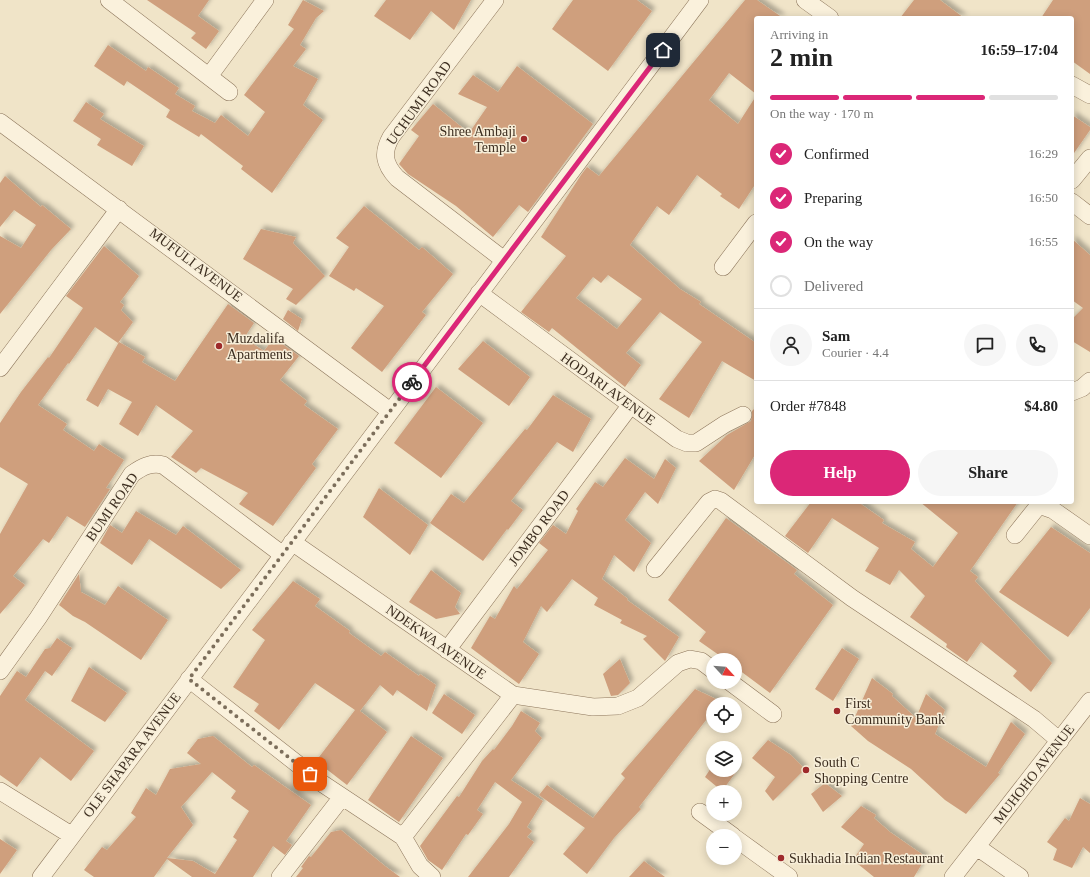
<!DOCTYPE html>
<html lang="en">
<head>
<meta charset="utf-8">
<style>
  :root { --surface:#fff; --page:#f6f6f6; --text:#222; --muted:#767676; --line:#e0e0e0; --accent:#db2777 }
  body { margin:0; font-family:"Times New Roman",serif; background:var(--page); color:var(--text); height:100vh; display:flex; flex-direction:column; font-size:15px; white-space:nowrap }
  * { box-sizing:border-box; margin:0 }
  p { font-size:13px; color:var(--muted) }
  .icon { flex:none; width:22px; height:22px; fill:none; stroke:currentColor; stroke-width:2; stroke-linecap:round; stroke-linejoin:round }
  .map { position:relative; flex:1; overflow:hidden }
  .details { position:absolute; left:754px; top:16px; width:320px; height:488px; display:flex; flex-direction:column; background:var(--surface); border-radius:4px; box-shadow:0 2px 10px #0003 }
  .details>* { flex:none }
  .needle { width:26px; rotate:116deg }
  .tools { position:absolute; left:706px; top:653px; display:grid; gap:8px }
  .tools a { display:grid; place-items:center; width:36px; height:36px; border-radius:50%; background:var(--surface); box-shadow:0 2px 10px #0003; font-size:20px }
  .pin { position:absolute; display:grid; place-items:center; width:34px; height:34px; color:#fff; margin:-17px; border-radius:8px; box-shadow:0 2px 6px #0006 }
  .courier { position:absolute; display:grid; place-items:center; width:40px; height:40px; margin:-20px; border:3px solid #db2777; border-radius:50%; background:#fff; color:#222; box-shadow:0 1px 5px #0007 }
  .summary em { font-style:normal; font-weight:700 }
  .summary div { display:flex; flex-direction:column-reverse }
  .summary { display:flex; align-items:center; justify-content:space-between; height:68px; padding:0 16px }
  h1 { font-size:26px; font-weight:700; line-height:30px }
  .bar { display:grid; grid-template-columns:repeat(4,1fr); gap:6px 4px; align-content:center; height:48px; padding:0 16px }
  .bar i { height:5px; border-radius:3px; background:var(--line) }
  .bar .current { background:var(--accent) }
  .bar p { grid-column:span 4 }
  .line { display:flex; align-items:center; gap:10px; padding:0 16px; border-top:1px solid var(--line) }
  .line div { flex:1 }
  .round { display:grid; place-items:center; flex:none; width:42px; height:42px; border-radius:21px; background:var(--page) }
  ol { padding:0 16px; list-style:none }
  li { display:flex; align-items:center; gap:12px; height:44px }
  li p { margin-inline-start:auto }
  li .icon { padding:4px; border-radius:50%; background:var(--accent); color:#fff; stroke-width:4 }
  li:last-child { color:var(--muted) }
  li i { width:22px; height:22px; border:2px solid var(--line); border-radius:50% }
  .primary-button { display:flex; gap:8px; margin-top:auto; padding:8px 16px }
  .primary-button a { flex:1; height:46px; border-radius:24px; background:var(--accent); color:#fff; font-size:16px; font-weight:700; line-height:46px; text-align:center }
  .primary-button a+a { background:var(--page); color:var(--text) }
  .map>svg:first-child { display:block }
</style>
</head>
<body>
<div class="map">
<svg width="1090" height="877" viewBox="0 0 1090 877">
  <defs>
    <filter id="shadow"><feDropShadow dx="3.5" dy="-3.5" stdDeviation="2" flood-color="#0004"/></filter>
  </defs>
  <rect width="100%" height="100%" fill="#f0e4c8"/>
  <!-- building -->
  <path fill="#cf9f7d" fill-rule="evenodd" filter="url(#shadow)" d="M147,0H209L198,16L219,31L206,49L191,38L196,33Z
    M303,0L324,11L316,18L300,45L306,49L293,66L318,79L303,105L323,120L272,193L241,169L243,166L201,134L199,137L166,117L170,110L127,81L124,86L94,66L108,45L146,71L148,67L179,88L175,94L195,106L192,111L215,123L221,115L248,136L265,112L244,95L294,29L288,25Z
    M386,0H471L454,30L431,11L410,40L374,16Z
    M573,0H637L652,11L608,71L552,29Z
    M745,0H757L783,18H756V94L729,73L709,100L738,124L756,96V183L739,209L720,196L722,194L697,175L669,215L657,206L630,245L680,289L701,302L699,304L756,343V381L722,361L689,418L659,399L702,342L660,312L626,353L641,365L625,387L552,328L549,332L521,312L566,256L541,237L581,175L587,167L599,176ZM608,275L642,299L617,329L576,298L593,277L601,283Z
    M914,0H940L964,18H900Z
    M1053,0H1090V74L1072,61V18H1041Z
    M517,66L593,124L528,212L519,205L493,237L456,206L408,174L399,164L419,136L411,130L433,104L469,133L487,107L458,94L473,75L498,92Z
    M86,102L104,114L100,119L144,146L132,166L97,145L101,139L73,121Z
    M1072,115L1090,127V130L1072,156Z
    M5,176L41,207L42,205L71,229L51,250L0,314V236L21,248L36,225L14,210L0,227V183Z
    M364,206L419,250L422,247L453,274L422,312L426,315L382,372L351,348L384,306L356,288L354,291L329,276L349,247L336,238Z
    M261,229L296,237L293,243L325,276L296,305L286,299L293,289L243,259Z
    M1072,239L1090,255V352L1072,341V319L1083,308L1072,300Z
    M104,246L139,276L120,302L124,305L121,310L133,322L118,343L95,327L69,364L68,363L38,405L67,424L63,430L94,451L99,444L124,460L106,488L110,489L85,527L67,516L49,543L43,539L13,576L25,585L0,614V534L28,484L0,467V423L21,392L48,357L49,358L83,308L66,296Z
    M228,304L254,323L244,338L264,351L274,338L299,356L280,380L307,401L304,405L338,429L312,464L316,468L273,526L239,504L248,493L201,468L196,473L171,457L193,431L156,405L138,436L119,424L132,402L108,389L98,407L86,400L119,342L145,357L142,362L175,381Z
    M288,310L302,319L298,331L283,319Z
    M483,341L530,377L509,406L458,369Z
    M436,387L483,423L441,478L394,443Z
    M553,395L591,419L573,452L557,442L511,501L523,510L508,530L507,529L483,561L430,523L451,494L464,503L525,429L527,430Z
    M756,407V453L734,490L699,461L727,435L751,421L752,411Z
    M625,458L654,479L665,459L676,468L658,504L645,492L625,520L651,543L634,572L614,555L602,579L628,599L627,600L679,637L665,661L643,639L647,636L620,623L622,620L594,605L598,598L572,579L547,612L541,606L523,642L539,654L519,684L471,648L490,616L495,619L514,586L517,589L548,550L539,543L553,525L566,534L578,511L576,509L595,482L603,487Z
    M379,488L428,525L410,555L363,517Z
    M811,502H858L884,520L882,523L915,542L911,549L933,567L958,533L920,502H1018L970,571L978,577L975,581L1052,663L1031,692L1013,676L1017,671L981,642L967,662L946,647L947,644L910,617L925,596L899,570L890,585L865,571L879,548L832,518L808,553L785,536Z
    M136,511L176,535L183,526L241,570L221,589L149,539L132,565L100,543L110,525L122,533Z
    M726,518L797,570L794,574L833,605L770,693L735,667V660H726L699,641L706,632L668,600Z
    M1051,527L1090,553V608L1068,637L999,592Z
    M431,570L461,593L455,607L460,614L436,619L409,602Z
    M79,574L81,592L105,605L118,586L168,620L141,660L85,622L73,616L59,605Z
    M293,581L320,599L315,606L350,631L349,633L381,656L385,652L419,676L420,674L436,685L427,711L397,690L393,696L380,685L360,711L387,732L347,785L316,761L355,710L315,683L279,730L254,711L259,704L233,687L265,640L252,630Z
    M57,638L72,648L52,676L45,671L25,700L94,751L71,781L40,757L17,787L0,775V696L17,671L26,677L45,649L50,648Z
    M842,648L859,659L833,701L815,689Z
    M620,659L630,683L618,695L611,696L603,674Z
    M89,667L127,693L105,722L71,701Z
    M872,678L893,694L892,696L916,718L926,694L945,710L935,734L986,767L1011,722L1025,734L998,773L1000,774L966,814L945,800L911,769L868,741L851,726Z
    M695,689L720,701L718,704H713V711L639,807L641,809L614,838L587,874L563,854L585,828L539,795L547,785L593,818L625,778L621,774Z
    M444,694L475,715L462,734L432,713Z
    M521,711L540,723L535,731L542,738L511,780L543,801L527,827L532,831L527,837L534,842L509,877H468L509,824L522,802L495,782L477,810L483,814L468,835L466,834L442,870L428,860L420,846L457,796L459,797L482,761L493,749L494,750L512,726Z
    M213,736L252,767L254,765L311,805L286,841L292,845L285,855L273,846L253,877H192L167,859L154,877H94L84,870L102,847L107,850L136,817L131,813L146,788L156,795L170,769L201,764L187,753L198,739ZM212,772L236,791L231,798L249,811L233,837L237,840L215,874L193,861L167,858L193,825L181,807Z
    M411,736L443,758L399,822L368,800Z
    M768,740L791,755L805,769L773,801L765,791L775,777L752,758Z
    M735,764L739,768L722,791L705,777L713,765V770H735Z
    M825,783L842,796L823,812L811,794Z
    M1080,798L1090,804V853L1083,847L1072,868L1053,860L1057,849L1047,842L1065,818L1069,821Z
    M861,806L876,815L874,818L890,832L926,857L914,877H874L853,860L864,844L841,827Z
    M341,830L385,866L400,877H296L303,868L301,867L309,856L311,857L331,832Z
    M0,839L17,850L0,874Z
    M644,861L665,877H629Z"/>
  <g fill="none" stroke-linecap="round" stroke-linejoin="round">
    <defs>
      <path id="street" d="M109,0L229,92
        M495,0L391,137C382,153 384,164 397,178L504,260
        M805,0L830,18
        M210,75L265,0
        M1072,85L1090,95
        M0,122L390,411
        M1072,180L1090,158
        M1072,202L1090,216
        M723,267L756,223
        M479,293L677,439L687,443H696L725,424L743,415
        M0,368L119,209
        M1072,392L1082,388L1090,381
        M1015,535L1039,505L1053,510L1090,536
        M292,542L513,695L593,707L618,706L638,698L678,663L690,659L701,661L713,670
        M655,569L709,502L715,499L721,501L852,598L1034,719L1060,741
        M447,650L630,406
        M0,671L38,618L132,474C142,467 151,462 163,465L283,555
        M189,679L323,784L403,837L420,866L432,877
        M730,682L773,714
        M0,791L71,835
        M700,812L733,836
        M403,837L513,695
        M735,838L789,877
        M977,847L1020,877
        M41,877L700,0
        M280,877L342,797
        M953,877L1090,701"/>
    </defs>
    <!-- street casing -->
    <use href="#street" stroke="#8d765c" stroke-width="18"/>
    <!-- street -->
    <use href="#street" stroke="#faf1dc" stroke-width="17"/>
  </g>
  <g fill="none" stroke-linecap="round" stroke-linejoin="round">
    <!-- done -->
    <path stroke="#7c6e5b" stroke-width="4" stroke-dasharray="0 7.2" d="M310,774L189,679L412,382"/>
    <!-- route -->
    <path stroke="#db2777" stroke-width="5" d="M412,382L663,50"/>
  </g>
  <!-- markers -->
  <g fill="#9e2a2b" stroke="#f7eed8" stroke-width="1.5">
    <circle cx="524" cy="139" r="4"/>
    <circle cx="219" cy="346" r="4"/>
    <circle cx="837" cy="711" r="4"/>
    <circle cx="806" cy="770" r="4"/>
    <circle cx="781" cy="858" r="4"/>
  </g>
  <g text-anchor="middle" dominant-baseline="central" stroke-width="3" stroke-linejoin="round" paint-order="stroke">
    <!-- street labels -->
    <g font-size="14" fill="#3d2e20" stroke="#f7eed8">
      <text transform="translate(419 103) rotate(-54)">UCHUMI ROAD</text>
      <text transform="translate(196 265) rotate(37)">MUFULI AVENUE</text>
      <text transform="translate(608 389) rotate(36)">HODARI AVENUE</text>
      <text transform="translate(112 507) rotate(-55)">BUMI ROAD</text>
      <text transform="translate(539 528) rotate(-53)">JOMBO ROAD</text>
      <text transform="translate(436 642) rotate(35)">NDEKWA AVENUE</text>
      <text transform="translate(132 755) rotate(-53)">OLE SHAPARA AVENUE</text>
      <text transform="translate(1034 774) rotate(-52)">MUHOHO AVENUE</text>
    </g>
    <!-- poi labels -->
    <g font-size="14" fill="#3d2e20" stroke="#f7eed8" text-anchor="start">
      <text x="516" y="131" text-anchor="end">Shree Ambaji<tspan x="516" dy="16">Temple</tspan></text>
      <text x="227" y="338">Muzdalifa<tspan x="227" dy="16">Apartments</tspan></text>
      <text x="845" y="703">First<tspan x="845" dy="16">Community Bank</tspan></text>
      <text x="814" y="762">South C<tspan x="814" dy="16">Shopping Centre</tspan></text>
      <text x="789" y="858">Sukhadia Indian Restaurant</text>
    </g>
  </g>
</svg>
<div class="tools">
<a><svg class="needle" viewBox="-14 -14 28 28"><path d="M0-13l5 13h-10z" fill="#e53935"/><path d="M0 13l5-13h-10z" fill="#767676"/></svg></a>
<a><svg class="icon" aria-label="locate" viewBox="0 0 24 24"><circle cx="12" cy="12" r="6"/><path d="M12 2v4M12 18v4M2 12h4M18 12h4"/></svg></a>
<a><svg class="icon" aria-label="layers" viewBox="0 0 24 24"><path d="M12 4l9 5-9 5-9-5zM3 14l9 5 9-5"/></svg></a>
<a>+</a>
<a>−</a>
</div>
<div class="pin" style="left:310px;top:774px;background:#ea580c"><svg class="icon" aria-label="bag" viewBox="0 0 24 24"><path d="M5 8h14l-1 12H6zM9 8a3 3 0 0 1 6 0"/></svg></div>
<div class="pin" style="left:663px;top:50px;background:#1f2937"><svg class="icon" aria-label="home" viewBox="0 0 24 24"><path d="M3 11l9-7 9 7M6 9v11h12V9"/></svg></div>
<div class="courier" style="left:412px;top:382px"><svg class="icon" aria-label="bike" viewBox="0 0 24 24"><circle cx="6" cy="16" r="4"/><circle cx="18" cy="16" r="4"/><path d="M6 16l4-8h5l3 8M10 8l3 8H6M13 5h3"/></svg></div>
<section class="details">
<div class="summary"><div><h1>2 min</h1><p>Arriving in</p></div><em>16:59–17:04</em></div>
<div class="bar"><i class="current"></i><i class="current"></i><i class="current"></i><i></i><p>On the way · 170 m</p></div>
<ol>
<li><svg class="icon" aria-label="check" viewBox="0 0 24 24"><path d="M5 12l5 5 9-10"/></svg>Confirmed<p>16:29</p></li>
<li><svg class="icon" aria-label="check" viewBox="0 0 24 24"><path d="M5 12l5 5 9-10"/></svg>Preparing<p>16:50</p></li>
<li><svg class="icon" aria-label="check" viewBox="0 0 24 24"><path d="M5 12l5 5 9-10"/></svg>On the way<p>16:55</p></li>
<li><i></i>Delivered</li>
</ol>
<div class="line" style="height:72px"><a class="round"><svg class="icon" aria-label="person" viewBox="0 0 24 24"><circle cx="12" cy="8" r="4"/><path d="M4 21q1-7 8-7t8 7"/></svg></a><div><b>Sam</b><p>Courier · 4.4</p></div><a class="round"><svg class="icon" aria-label="chat" viewBox="0 0 24 24"><path d="M4 5h16v11H9l-5 4z"/></svg></a><a class="round"><svg class="icon" aria-label="phone" viewBox="0 0 24 24"><path d="M5 4h4l2 5-3 2q2 4 5 5l2-3 5 2v4C11 20 4 13 5 4z"/></svg></a></div>
<div class="line" style="height:52px"><div>Order #7848</div><b>$4.80</b></div>
<div class="primary-button"><a>Help</a><a>Share</a></div>
</section>
</div>
</body>
</html>
